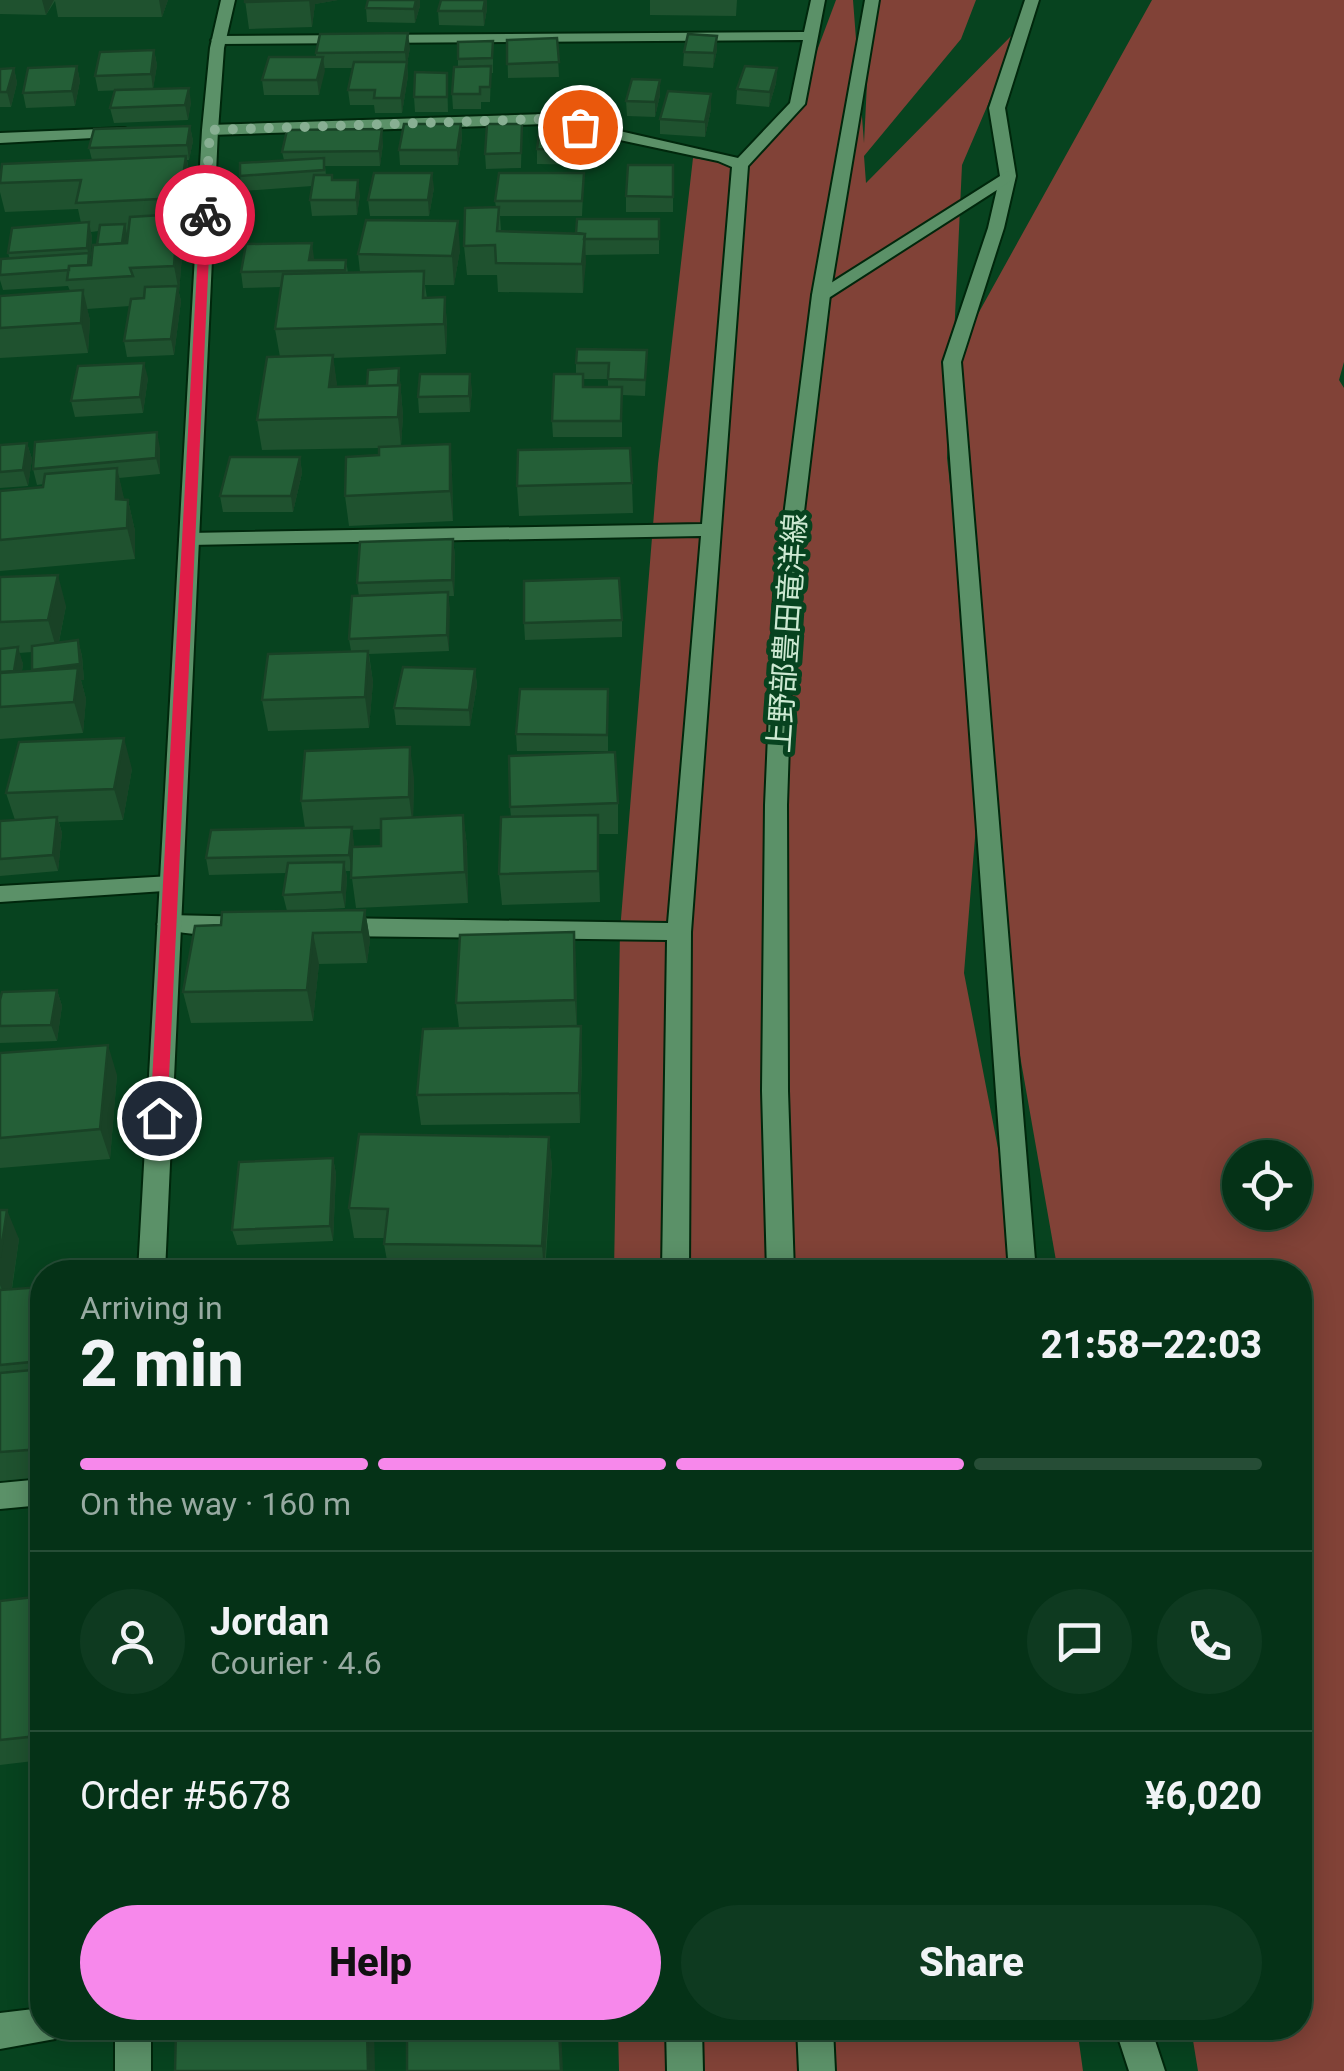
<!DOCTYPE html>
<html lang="en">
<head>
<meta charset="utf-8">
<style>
  :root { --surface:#053217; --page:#0e3a20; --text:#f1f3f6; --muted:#97aaa1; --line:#264d36; --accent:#f788eb }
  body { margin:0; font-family:Roboto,"Noto Sans JP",sans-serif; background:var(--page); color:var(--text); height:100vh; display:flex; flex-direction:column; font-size:38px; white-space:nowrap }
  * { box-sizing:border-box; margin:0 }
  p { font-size:32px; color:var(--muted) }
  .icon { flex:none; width:55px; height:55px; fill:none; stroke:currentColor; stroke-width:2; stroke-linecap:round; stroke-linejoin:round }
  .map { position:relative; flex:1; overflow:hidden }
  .sheet { position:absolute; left:30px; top:1260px; width:1282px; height:780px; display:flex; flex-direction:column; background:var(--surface); border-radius:40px; box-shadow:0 5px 25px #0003,0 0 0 2px var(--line) }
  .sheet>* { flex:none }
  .fabs { position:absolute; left:1222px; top:1140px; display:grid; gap:20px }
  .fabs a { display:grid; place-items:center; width:90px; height:90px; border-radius:50%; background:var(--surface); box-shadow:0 5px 25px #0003,0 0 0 2px var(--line); font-size:50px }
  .pin { position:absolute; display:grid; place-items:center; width:85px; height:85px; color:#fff; margin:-42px; border:5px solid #fff; border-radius:50%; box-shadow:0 2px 10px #0007 }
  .courier { position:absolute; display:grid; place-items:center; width:100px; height:100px; margin:-50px; border:8px solid #e11d48; border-radius:50%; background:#fff; color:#222; box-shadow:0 2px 12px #0007 }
  .headline em { font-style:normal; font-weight:800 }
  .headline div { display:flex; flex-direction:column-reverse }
  .headline { display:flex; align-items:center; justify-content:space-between; height:170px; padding:0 50px }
  h1 { font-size:65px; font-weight:800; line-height:75px }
  .bar { display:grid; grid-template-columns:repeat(4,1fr); gap:15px 10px; align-content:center; height:120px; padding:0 50px }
  .bar i { height:12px; border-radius:8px; background:var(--line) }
  .bar .selected { background:var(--accent) }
  .bar p { grid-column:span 4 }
  .line { display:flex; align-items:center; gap:25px; padding:0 50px; border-top:2px solid var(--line) }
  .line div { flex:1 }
  .round { display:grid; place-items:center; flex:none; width:105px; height:105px; border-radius:52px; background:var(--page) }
  .button { display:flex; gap:20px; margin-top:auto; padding:20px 50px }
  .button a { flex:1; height:115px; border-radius:60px; background:var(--accent); color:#111; font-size:40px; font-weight:800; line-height:115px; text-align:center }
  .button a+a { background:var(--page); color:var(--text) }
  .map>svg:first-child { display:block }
</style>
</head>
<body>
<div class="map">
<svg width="1344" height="2071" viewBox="0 0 1344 2071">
  <rect width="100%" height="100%" fill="#07431f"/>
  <!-- green -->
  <path fill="#814237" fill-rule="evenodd" d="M836,0H853L864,143L870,23L875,0H976L961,39L864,156L866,183L1022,25L962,165L953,359L1152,0H1344V362L1339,380L1344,388V2071H1198L1191,2028H1300V1272H1058L993,902L981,764L964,973L1022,1272H614L620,931L658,464L693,158L740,165L797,104ZM951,373L979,744L947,458ZM1240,1158H1295V1212H1240Z
    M618,2028H1077L1083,2071H619Z"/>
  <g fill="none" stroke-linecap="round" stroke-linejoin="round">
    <defs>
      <path id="lane" d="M1025,0H1039L1005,108L1016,176L1004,228L961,362L1036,1272H1009L943,362L988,228L1000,176L989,108Z
        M1115,2028H1151L1165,2071H1129Z"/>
      <path id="street" d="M811,0H825L805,104L748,166L691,932L689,1272H662L667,940L334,936L322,927L334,918L668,923L701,536L189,545L179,539L189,533L702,524L732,167L718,161L545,124L210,135L202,130L210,125L545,114L738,158L790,103L803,40L218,44L211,40L218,36L804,32Z
        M1008,171L1014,173V179L827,299L812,295Z
        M171,876L179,878L183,884L179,890L0,902V886Z
        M169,915L254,917L266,926C256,939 167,937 157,924Z
        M42,1479V1505L0,1509V1483Z
        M42,2008V2028H59L55,2039L0,2049V2013Z
        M666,2028H702L703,2071H667Z"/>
      <path id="secondary" d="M221,0H235L224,48L218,130L165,1272H138L202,130L210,48Z
        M865,0H879L830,295L794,595L787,805L788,1091L794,1272H767L762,1091L765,805L774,595L812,295Z
        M125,128L133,133L130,136L0,143V133Z
        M115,2028H151V2071H115Z
        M797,2028H833L835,2071H799Z"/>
    </defs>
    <!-- lane casing -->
    <use href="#lane" stroke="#00270c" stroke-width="4"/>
    <!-- street casing -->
    <use href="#street" stroke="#00270c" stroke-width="4"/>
    <!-- secondary casing -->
    <use href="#secondary" stroke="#00270c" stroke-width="4"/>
    <!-- lane -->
    <use href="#lane" fill="#5b9168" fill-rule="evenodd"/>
    <!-- street -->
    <use href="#street" fill="#5b9168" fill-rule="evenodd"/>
    <!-- secondary -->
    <use href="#secondary" fill="#5b9168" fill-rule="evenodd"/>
  </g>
  <!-- wall -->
  <path fill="#1f522f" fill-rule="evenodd" d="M0,0H168L162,17H58L55,1L46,15L0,14Z
    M245,0H338L315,4L312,27L249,29Z
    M441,0H487V9L484,26L439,25L438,11Z
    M650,0H737L736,16L650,15Z
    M420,6L415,23L367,22L366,8Z
    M717,36V50L713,68L683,66L684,52Z
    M557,38L559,77L508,78L507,40Z
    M493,41V73H491L490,102H481V109H453L452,94L458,67V59Z
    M410,48L407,64L408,76L402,113H375L374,105H350L348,90L353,68H324L319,95H264L262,80L316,57V53Z
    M154,50L157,65L153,89L98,91L95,76Z
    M77,66L80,81L75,106L26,108L23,93Z
    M14,68L17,83L11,107H0V69Z
    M777,68L776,83L769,107L736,104L737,89Z
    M447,73L448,112H415L414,97Z
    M660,80V95L655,117L627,116L626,101Z
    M711,94V109L705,137L660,134V119Z
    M191,102L188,120L114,123L110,108Z
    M461,124L462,139L458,165H400L399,150Z
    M522,124L521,168L486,169L485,154Z
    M190,126L193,141L189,160H187L191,184L186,227L180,228L183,243L179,293L181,301L174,355L127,357L124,341L130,306L87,309L90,320L88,353L0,358V296L70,291L68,286L3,290L0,280V266L10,259L8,253L81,223L78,209L5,212L0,192V173L92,160L89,148ZM99,231L97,245L90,260L92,238L91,232Z
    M596,143L593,165L537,164V149Z
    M383,144L380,166H325L326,175H332L333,180L360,195L357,215L312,216L310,200L312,186L242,191L240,176L284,160L282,152Z
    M673,165V212H626V196Z
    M584,173L582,216H500L501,231L576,233L659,219V254L585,255L583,293L498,292L497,275H467L464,246L496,207L495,201Z
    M434,188L429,216H370L368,200Z
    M460,250L454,285H425L427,298L445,297L447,327L446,354L333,358L337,387L367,386L399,368L403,416L401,446L450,444L452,474L453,521L349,526L345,496L379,455V448L262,450L257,420L280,357L275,329L281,287L243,288L241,272L314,258V260H346L348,273L360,272L358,254Z
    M647,350L645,396L622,395V437H553L552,421L576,374V363ZM583,379H608V387H583Z
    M148,378L143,413L75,417L71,401Z
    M472,390L470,412L419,413L418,397Z
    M27,443L32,459L28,486L0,488V445Z
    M160,448V474L119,478L124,500H128L135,531V559L0,571V491L43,487L44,484L37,485L33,469Z
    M300,457L302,473L293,512H223L220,496Z
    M632,483L633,513L519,516L517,486Z
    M453,539L455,556L454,596H449V651L369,654L373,682L369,728L268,731L262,700L351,651L349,639L359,596L357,583Z
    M0,577L66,606L59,642L78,640L82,656L84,680H81L86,699L83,733L0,739ZM32,652V671H22L23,664L19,653Z
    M622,620V637L525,640L524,623Z
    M475,669L477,685L470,726L396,725L394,708Z
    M608,689V751H517L516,734Z
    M132,769L123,820L59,822L62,833L58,871L0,876V821L15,820L6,793Z
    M414,778L413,817L463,815L467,846L468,903L356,908L351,871H346L347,878L345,908L287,911L283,895L286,873L209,875L206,858L305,828L301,801ZM381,829V846L354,847L352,830Z
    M618,803V834H598L600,902L502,905L499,874L511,817L510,807Z
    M365,910L370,940L367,963L319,964L313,1021L191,1023L183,992L221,925Z
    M576,963L577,1027L581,1026L582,1057L580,1123L421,1125L417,1095L459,1028L456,1003Z
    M57,990L62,1006L57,1041L0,1043V1000Z
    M0,1053L117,1075L110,1159L0,1168Z
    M549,1137L552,1167L545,1272H389L384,1244V1238H354L349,1208Z
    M333,1158L336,1174L333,1241L237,1245L232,1230Z
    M0,1210L19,1239L12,1289L42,1287V1477L0,1481Z
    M42,1596V1760L0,1765V1601Z
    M396,2028H561L398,2035Z"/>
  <!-- shaded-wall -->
  <path fill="#194226" d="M42,0H54L46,15Z
    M159,0H168L162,17Z
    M309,0H338L315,4L312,27Z
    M416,0H420V6L415,23L414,9Z
    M485,0H487V9L484,26L483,11Z
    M408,33L410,48L407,64L408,76L402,113L401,98L406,64L405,52Z
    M717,36V50L713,68L714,53Z
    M154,50L157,65L153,89L151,74Z
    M323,57L325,71L319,95L317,80Z
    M77,66L80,81L75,106L72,91Z
    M14,68L17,83L11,107L7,92Z
    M777,68L776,83L769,107L770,92Z
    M660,80V95L655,117V102Z
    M189,88L191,102L188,120L185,105Z
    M711,94V109L705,137V122Z
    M461,124L462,139L458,165L457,150Z
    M190,126L193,141L189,160L187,145Z
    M596,128V143L593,165V150Z
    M382,129L383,144L380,166L379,151Z
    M186,156L191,184L186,227L180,198Z
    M432,173L434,188L429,216L428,200Z
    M358,180L360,195L357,215L356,200Z
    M178,214L183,243L179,293L181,301L174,355L171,339L178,287L174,266Z
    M458,221L460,250L454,285L452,256Z
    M89,222L92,238L90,260L92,268H88L89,256L87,248Z
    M125,224L128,239L125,263L121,247Z
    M585,234L586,263L583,293L582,264Z
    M312,243L314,258L312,270L309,260Z
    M83,290L90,320L88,353L81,323Z
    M445,297L447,327L446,354L444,324Z
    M333,355L337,385L333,417L329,387Z
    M144,363L148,378L143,413L140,397Z
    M399,368L403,416L401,447L398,417Z
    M470,374L472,390L470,412L469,396Z
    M157,432L160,448V474L156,458Z
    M27,443L32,459L28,486L23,470Z
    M450,444L452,474L453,521L450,491Z
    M300,457L302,473L293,512L291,496Z
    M117,468L124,498V529L116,499Z
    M128,500L135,531V559L127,528Z
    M453,539L455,556L454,596L452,580Z
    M58,575L66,606L57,651L48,620Z
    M448,592L450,609L449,651L447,635Z
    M78,640L82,656L84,680H81L86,699L83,733L74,702L32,670Z
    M18,647L23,664L19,688L14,671Z
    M368,651L373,682L369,728L365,697Z
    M475,669L477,685L470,726L469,710Z
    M124,738L132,769L123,820L114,789Z
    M410,747L414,778L413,828L409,797Z
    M463,815L467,846L468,903L465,872Z
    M57,817L62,833L58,871L53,855Z
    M352,827L354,843L352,871L349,855Z
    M344,862L347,878L345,908L342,892Z
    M365,910L370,940L367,963L362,932Z
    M574,932L576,963L577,1031L575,1000Z
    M313,933L319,964L313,1021L307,990Z
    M57,990L62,1006L57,1041L51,1025Z
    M581,1026L582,1057L580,1123L579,1093Z
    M108,1045L117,1075L110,1159L100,1129Z
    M549,1137L552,1167L544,1272L542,1246Z
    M333,1158L336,1174L333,1241L330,1226Z
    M7,1210L19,1239L9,1306L0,1285V1257Z
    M42,1664V1745L37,1736Z
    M367,2028H374L375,2071H368Z
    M559,2028H561L563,2071H561Z"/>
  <!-- building -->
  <path fill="#245f37" stroke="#194226" stroke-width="2.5" d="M245,0H309L245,2Z
    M368,0H416L414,9L366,8Z
    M441,0H485L483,11H438Z
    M408,33L405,52L316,53L320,34Z
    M688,34L717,36L714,53L684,52Z
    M557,38L559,62L507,64V40Z
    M493,41L492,58L458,59V42Z
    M154,50L151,74L95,76L100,52Z
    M269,57H323L317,80H262Z
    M354,62H407L401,98H374L375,90H348Z
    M77,66L72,91L23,93L28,68Z
    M491,66L490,87H480V94H452L454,67Z
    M745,66L777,68L770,92L737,89Z
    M14,68L7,92H0V69Z
    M415,72L447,73V97H414Z
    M632,79L660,80L655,102L626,101Z
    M189,88L185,105L110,108L115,90Z
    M668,91L711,94L705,122L660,119Z
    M404,124H461L457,150H399Z
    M487,124H522L521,153L485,154Z
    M190,126L187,145L89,148L94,129Z
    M540,127L596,128L593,150L537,149Z
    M382,129L379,151L282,152L287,130Z
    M186,156L180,198L76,203L81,180L0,183L2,164Z
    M324,158V170L240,176V163Z
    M628,165H673V197L626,196Z
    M374,173H432L428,200H368Z
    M499,173H584L582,201H495Z
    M314,175H332V180H358L356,200H310Z
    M499,207L497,231L585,234L582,264L496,263L495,245L464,246L465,208Z
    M178,214L174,266L130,268L133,276L67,280L69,266L91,265L93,245L127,243L130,217Z
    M577,219H659V239H584L585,234L576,233Z
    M366,220L458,221L452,256L358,254Z
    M89,222L87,248L8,253L12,228Z
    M125,224L122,243L97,245L100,225Z
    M312,243L309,260H346L345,270L241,272L246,244Z
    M89,253L88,265L69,266V270L0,275L1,259Z
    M424,271L423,298L445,297L444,324L275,329L283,274Z
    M178,286L171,339L124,341L131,299L144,298L145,287Z
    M83,290L81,323L0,328V296Z
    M577,349L647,350L645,380L608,379L609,363H576Z
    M333,355L329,387L400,385L398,417L257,420L267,357Z
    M144,363L140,397L71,401L78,366Z
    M399,368L398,385L367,386L368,370Z
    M420,374H470L469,396L418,397Z
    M554,374H583V387H622L621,421H552Z
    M157,432L156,458L33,469L35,442Z
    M27,443L23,470L0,472V445Z
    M450,444V491L345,496L346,457L379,455V447Z
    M630,448L632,483L517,486L518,450Z
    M230,457H300L291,496H220Z
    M117,468L116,499L128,500L127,528L0,540V491L43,487L45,474Z
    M453,539L452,580L357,583L360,542Z
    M58,575L48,620L0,622V577Z
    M619,578L622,620L524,623V581Z
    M448,592L447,635L349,639L352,596Z
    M78,640L80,664L32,670V646Z
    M18,647L14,671L0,672V649Z
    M368,651L365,697L262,700L268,654Z
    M403,667L475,669L469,710L394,708Z
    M78,668L74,702L0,707V673Z
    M520,689H608L607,735L516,734Z
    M124,738L114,789L6,793L19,742Z
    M410,747L409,797L301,801L305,751Z
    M615,752L618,803L510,807L509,756Z
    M463,815L465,872L351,878L352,847L381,846V819Z
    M598,815V871L499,874L501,817Z
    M57,817L53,855L0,859V821Z
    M352,827L349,855L206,858L211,830Z
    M344,862L342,892L283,895L288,863Z
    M365,910L362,932L313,933L307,990L183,992L195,926L221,925L222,912Z
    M574,932L575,1000L456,1003L460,935Z
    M57,990L51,1025L0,1026V1000L2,992Z
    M581,1026L579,1093L417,1095L423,1029Z
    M108,1045L100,1129L0,1138V1053Z
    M359,1134L549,1137L542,1246L384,1244L388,1209L349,1208Z
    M333,1158L330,1226L232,1230L239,1162Z
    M0,1210H7L0,1257Z
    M42,1287V1346L41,1361L0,1365V1290Z
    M42,1369V1449L0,1452V1373Z
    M42,1596V1664L37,1736L0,1740V1601Z
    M176,2028H367L368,2071H175Z
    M407,2028H559L561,2071H407Z"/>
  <!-- route -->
  <path fill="#e11d48" d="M205,212L211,215L167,1118L159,1124L150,1118L200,215Z"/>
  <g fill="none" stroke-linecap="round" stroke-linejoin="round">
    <!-- done -->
    <path stroke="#88af93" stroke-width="10" stroke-dasharray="0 18" d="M205,215L210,130L545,119L580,127"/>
  </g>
  <g text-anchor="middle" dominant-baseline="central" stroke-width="10" stroke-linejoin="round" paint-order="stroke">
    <!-- street labels -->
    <g font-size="30" fill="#cde9d2" stroke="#07431f">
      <text transform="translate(787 633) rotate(-86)">上野部豊田竜洋線</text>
    </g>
  </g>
</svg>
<div class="fabs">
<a><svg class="icon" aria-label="locate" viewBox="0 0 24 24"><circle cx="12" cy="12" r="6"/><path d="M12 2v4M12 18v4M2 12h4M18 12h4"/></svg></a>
</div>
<div class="pin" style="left:580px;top:127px;background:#ea580c"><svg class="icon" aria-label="bag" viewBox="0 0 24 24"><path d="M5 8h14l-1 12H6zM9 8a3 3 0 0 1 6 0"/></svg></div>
<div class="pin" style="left:159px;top:1118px;background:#1f2937"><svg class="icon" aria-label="home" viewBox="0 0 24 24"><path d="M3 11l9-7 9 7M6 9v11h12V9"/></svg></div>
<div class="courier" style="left:205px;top:215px"><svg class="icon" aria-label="bike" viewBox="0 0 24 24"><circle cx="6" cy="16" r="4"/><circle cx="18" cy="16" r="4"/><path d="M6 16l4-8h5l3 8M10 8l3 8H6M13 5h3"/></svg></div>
<section class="sheet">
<div class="headline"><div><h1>2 min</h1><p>Arriving in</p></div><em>21:58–22:03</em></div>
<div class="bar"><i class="selected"></i><i class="selected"></i><i class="selected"></i><i></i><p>On the way · 160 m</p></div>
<div class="line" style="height:180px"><a class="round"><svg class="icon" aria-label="person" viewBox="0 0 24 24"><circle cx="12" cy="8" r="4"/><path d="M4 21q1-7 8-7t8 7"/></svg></a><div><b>Jordan</b><p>Courier · 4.6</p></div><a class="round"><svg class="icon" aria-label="chat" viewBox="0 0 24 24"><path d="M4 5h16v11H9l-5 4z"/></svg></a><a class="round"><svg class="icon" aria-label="phone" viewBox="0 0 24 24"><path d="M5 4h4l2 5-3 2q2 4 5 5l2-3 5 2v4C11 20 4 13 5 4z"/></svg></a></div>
<div class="line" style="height:130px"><div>Order #5678</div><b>¥6,020</b></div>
<div class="button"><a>Help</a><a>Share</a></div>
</section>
</div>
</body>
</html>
